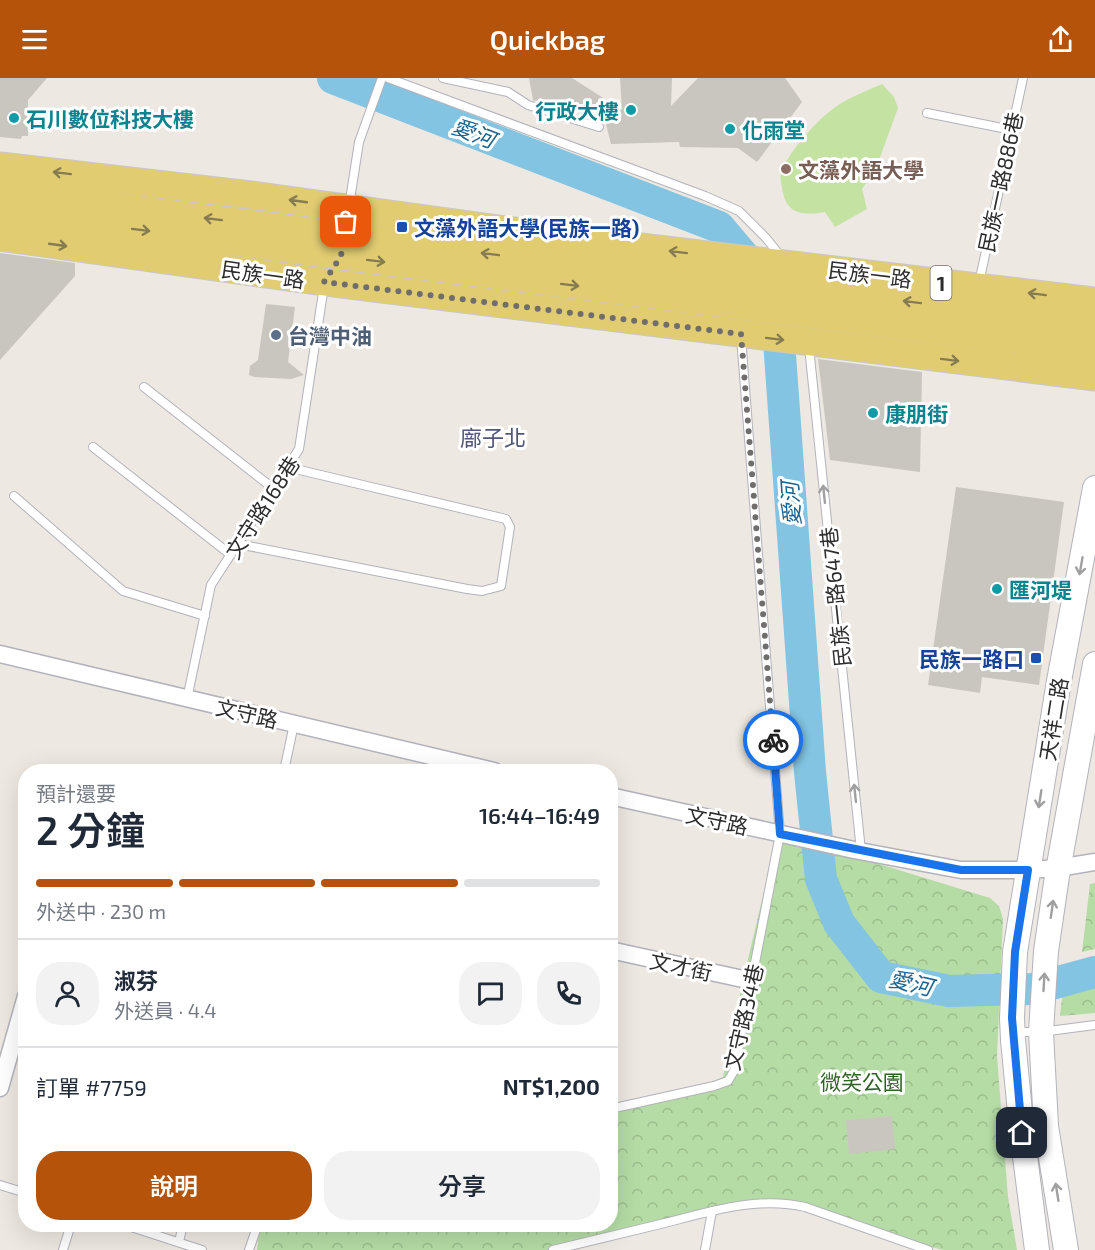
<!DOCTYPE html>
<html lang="zh-TW">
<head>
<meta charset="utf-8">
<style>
  :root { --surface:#fff; --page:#f2f2f3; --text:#1f2937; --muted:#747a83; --line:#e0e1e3; --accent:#b45309 }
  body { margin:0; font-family:"Exo 2","Noto Sans TC",sans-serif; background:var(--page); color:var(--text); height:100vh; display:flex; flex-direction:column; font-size:22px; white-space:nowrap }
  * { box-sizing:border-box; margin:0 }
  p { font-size:20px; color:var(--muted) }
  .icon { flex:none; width:33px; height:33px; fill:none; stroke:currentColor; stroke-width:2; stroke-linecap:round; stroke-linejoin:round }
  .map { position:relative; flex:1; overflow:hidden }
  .sheet { position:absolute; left:18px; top:686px; width:600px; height:468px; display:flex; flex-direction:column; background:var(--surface); border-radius:24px; box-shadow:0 6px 24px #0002 }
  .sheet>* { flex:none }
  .pin { position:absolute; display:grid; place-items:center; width:51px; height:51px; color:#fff; margin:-26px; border-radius:12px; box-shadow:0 3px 9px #0006 }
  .courier { position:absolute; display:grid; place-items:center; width:60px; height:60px; margin:-30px; border:4px solid #1a73e8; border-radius:50%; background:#fff; color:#222; box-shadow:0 2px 8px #0007 }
  .overview em { font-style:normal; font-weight:600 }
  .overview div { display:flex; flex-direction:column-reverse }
  .overview { display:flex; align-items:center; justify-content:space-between; height:102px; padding:0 18px }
  h1 { font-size:39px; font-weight:600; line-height:45px }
  .bar { display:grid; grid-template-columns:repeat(4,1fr); gap:9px 6px; align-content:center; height:72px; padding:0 18px }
  .bar i { height:8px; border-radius:4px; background:var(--line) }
  .bar .active { background:var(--accent) }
  .bar p { grid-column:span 4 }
  .line { display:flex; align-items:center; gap:15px; padding:0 18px; border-top:2px solid var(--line) }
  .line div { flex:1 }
  .round { display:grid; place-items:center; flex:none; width:63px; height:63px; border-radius:24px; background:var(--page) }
  .primary-button { display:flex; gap:12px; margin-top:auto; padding:12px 18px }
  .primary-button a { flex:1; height:69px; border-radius:24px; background:var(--accent); color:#fff; font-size:24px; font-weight:600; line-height:69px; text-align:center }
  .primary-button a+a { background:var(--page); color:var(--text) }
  header { display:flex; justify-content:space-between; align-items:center; height:78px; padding:0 18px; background:var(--accent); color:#fff; font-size:27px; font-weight:600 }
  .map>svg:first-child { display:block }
</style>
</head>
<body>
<header><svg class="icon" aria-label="menu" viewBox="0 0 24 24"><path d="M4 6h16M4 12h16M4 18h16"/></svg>Quickbag<svg class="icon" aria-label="share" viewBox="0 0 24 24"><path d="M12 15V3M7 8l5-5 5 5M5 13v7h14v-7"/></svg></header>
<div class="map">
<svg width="1095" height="1172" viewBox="0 0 1095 1172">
  <defs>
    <pattern id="park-crowns" width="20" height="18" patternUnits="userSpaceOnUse" patternTransform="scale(1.5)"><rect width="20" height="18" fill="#b5dca5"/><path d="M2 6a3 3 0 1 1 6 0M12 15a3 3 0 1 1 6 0" fill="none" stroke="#9cbd8e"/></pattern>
  </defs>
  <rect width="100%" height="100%" fill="#ede8e1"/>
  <!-- park -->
  <path fill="url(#park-crowns)" d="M778,755L990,820L999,828L1003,841L997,978L1008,1119L1017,1172H943L879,1155L805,1129L754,1126L553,1172H257L260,1146H610L611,1030L704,1007L723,999L743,902Z
    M1095,805V871L1082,874L1090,806Z
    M1095,901V935L1060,938L1064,902L1072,905Z"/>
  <!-- pitch -->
  <path fill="#c4e2a2" d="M882,6L894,19L898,30L875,93L862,111L867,131L835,149L825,134C802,138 785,136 782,109C781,105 780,99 781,96C786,77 814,46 829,34C844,21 864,14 882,6Z"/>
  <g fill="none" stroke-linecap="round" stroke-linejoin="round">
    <!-- river -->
    <path stroke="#82c4e1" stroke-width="32" d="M333,0L719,149L763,201L778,249L810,694L821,801L839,845L881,899L949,913L1033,911L1095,894"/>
  </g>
  <!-- building -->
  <path fill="#c9c6bf" d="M0,0H47L28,22V58H22L21,61L0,59Z
    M529,0H572L622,32L620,0H672L671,28L698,0H785L802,24L757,84L738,70L680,69L679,64L611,66L604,38L571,24L545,26L533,22Z
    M0,175L75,185V198L0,282Z
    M266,226L295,229L288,284L304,297L291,301L254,299L249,297L250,288L258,282Z
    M818,281L922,294L920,394L830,382Z
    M956,409L1064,424L1039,607L982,599L980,615L928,607Z
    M892,1038L895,1071L849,1076L846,1042Z"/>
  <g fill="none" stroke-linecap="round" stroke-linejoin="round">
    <defs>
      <path id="lane" d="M388,0L705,118L739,133L766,160L782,180
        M443,0L508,14L528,27L599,49
        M927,35L1012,52
        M349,128L359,64L382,0
        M979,205L1023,0
        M809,269L861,773
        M144,309L274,411
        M93,369L231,477
        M14,418L123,513L205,538
        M238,466L467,511L482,513L501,508L510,449L506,441L287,389
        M187,621L211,507L299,371L324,208
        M284,693L294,646
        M1015,954H1041L1095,947
        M610,1031L714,1008L728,1003L734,993L780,756L741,259
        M0,1107L26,1115
        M122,1146L202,1172
        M179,1164L183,1146
        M63,1172L71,1146
        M249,1172L258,1146
        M553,1172C591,1163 628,1154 665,1145C711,1133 758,1118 805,1129L928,1172
        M705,1172L712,1133"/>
      <path id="street" d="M0,576L494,693
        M610,718L854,772L961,792H1028L1058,790L1095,784
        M610,872L752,903
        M0,1010L26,918"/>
      <path id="secondary" d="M1037,1172L1022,1055L1013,962L1012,940L1015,874L1059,603L1095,410
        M1066,1172L1046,1048L1041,954L1046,873L1057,798L1095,586"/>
      <path id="primary" d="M0,88L251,117L550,158L1095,223
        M0,114L599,190L794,210L1095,246
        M0,134L381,183L1095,272
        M0,159L324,204L1095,299"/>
    </defs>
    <!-- lane casing -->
    <use href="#lane" stroke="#b2b3bb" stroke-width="10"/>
    <!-- street casing -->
    <use href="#street" stroke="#b2b3bb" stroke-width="19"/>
    <!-- secondary casing -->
    <use href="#secondary" stroke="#b2b3bb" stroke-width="26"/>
    <!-- primary casing -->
    <use href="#primary" stroke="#c8c8c8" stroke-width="29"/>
    <!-- lane -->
    <use href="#lane" stroke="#fff" stroke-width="8"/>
    <!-- street -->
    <use href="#street" stroke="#fff" stroke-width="16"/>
    <!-- secondary -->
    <use href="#secondary" stroke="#fff" stroke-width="24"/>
    <!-- primary -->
    <use href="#primary" stroke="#e1cc72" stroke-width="27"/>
  </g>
  <!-- one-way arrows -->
  <defs><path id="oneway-shaft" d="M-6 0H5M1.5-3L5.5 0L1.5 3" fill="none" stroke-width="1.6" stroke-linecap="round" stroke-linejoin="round" transform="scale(1.5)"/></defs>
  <g stroke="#877c50">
    <use href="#oneway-shaft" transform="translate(62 95) rotate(-173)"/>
    <use href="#oneway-shaft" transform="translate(298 123) rotate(-172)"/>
    <use href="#oneway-shaft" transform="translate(213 141) rotate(-173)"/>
    <use href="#oneway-shaft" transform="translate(141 152) rotate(7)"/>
    <use href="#oneway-shaft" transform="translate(58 167) rotate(8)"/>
    <use href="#oneway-shaft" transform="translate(678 174) rotate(-173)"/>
    <use href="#oneway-shaft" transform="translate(490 176) rotate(-173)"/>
    <use href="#oneway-shaft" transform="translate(376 183) rotate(7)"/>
    <use href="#oneway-shaft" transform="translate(570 207) rotate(7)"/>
    <use href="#oneway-shaft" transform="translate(1037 216) rotate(-173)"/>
    <use href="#oneway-shaft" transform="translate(912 224) rotate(-173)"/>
    <use href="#oneway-shaft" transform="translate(775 261) rotate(7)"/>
    <use href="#oneway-shaft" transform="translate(950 282) rotate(7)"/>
  </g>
  <g stroke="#a0a0a0">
    <use href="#oneway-shaft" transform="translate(824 416) rotate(-96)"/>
    <use href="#oneway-shaft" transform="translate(1081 488) rotate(100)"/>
    <use href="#oneway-shaft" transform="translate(855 715) rotate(-96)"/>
    <use href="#oneway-shaft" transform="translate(1040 721) rotate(99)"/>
    <use href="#oneway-shaft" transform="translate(1052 831) rotate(-82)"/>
    <use href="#oneway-shaft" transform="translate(1044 904) rotate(-87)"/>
    <use href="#oneway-shaft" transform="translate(1057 1114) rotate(-99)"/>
  </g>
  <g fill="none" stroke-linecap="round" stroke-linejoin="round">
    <!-- done -->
    <path stroke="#706e6c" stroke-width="6" stroke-dasharray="0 10.8" d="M346,144L341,178L324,204L741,256L773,662"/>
    <!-- route -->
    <path stroke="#1a73e8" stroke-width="8" d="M773,662L780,756L961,792H1028L1015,874L1012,940L1022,1055"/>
  </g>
  <!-- markers -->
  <g fill="#0f9aa8" stroke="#fff" stroke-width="2">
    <circle cx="631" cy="32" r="6"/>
    <circle cx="14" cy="40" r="6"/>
    <circle cx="730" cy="51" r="6"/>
    <circle cx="873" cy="335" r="6"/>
    <circle cx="997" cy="511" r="6"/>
  </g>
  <circle fill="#8d6e63" stroke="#fff" stroke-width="2" cx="786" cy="91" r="6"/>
  <g fill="#1a4fb4" stroke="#fff" stroke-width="2">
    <rect x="396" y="143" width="12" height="12" rx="3"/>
    <rect x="1030" y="574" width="12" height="12" rx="3"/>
  </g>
  <circle fill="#5c6f8a" stroke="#fff" stroke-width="2" cx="276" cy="257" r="6"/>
  <g text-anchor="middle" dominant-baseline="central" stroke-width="6" stroke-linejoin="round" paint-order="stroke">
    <!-- shield labels -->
    <rect fill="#fff" stroke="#6c6c6c" stroke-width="1.5" x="930.5" y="188" width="21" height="34" rx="4.5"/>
    <g font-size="20" font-weight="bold" fill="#2d2d2d">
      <text x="941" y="205">1</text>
    </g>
    <!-- culture labels -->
    <g font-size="21" font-weight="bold" fill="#0d838f" stroke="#fff" text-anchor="start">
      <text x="619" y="32" text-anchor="end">行政大樓</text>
      <text x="26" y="40">石川數位科技大樓</text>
      <text x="742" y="51">化雨堂</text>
      <text x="885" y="335">康朋街</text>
      <text x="1009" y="511">匯河堤</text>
    </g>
    <!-- education labels -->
    <g font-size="21" font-weight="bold" fill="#785e54" stroke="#fff" text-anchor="start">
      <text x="798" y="91">文藻外語大學</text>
    </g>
    <!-- street labels -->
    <g font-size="21" fill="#2d2d2d" stroke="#fff">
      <text transform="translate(1000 104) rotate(-78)">民族一路886巷</text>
      <text transform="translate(263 196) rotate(8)">民族一路</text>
      <text transform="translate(870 196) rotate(7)">民族一路</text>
      <text transform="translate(262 429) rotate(-57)">文守路168巷</text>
      <text transform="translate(835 519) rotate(-96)">民族一路647巷</text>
      <text transform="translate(247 635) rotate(13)">文守路</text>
      <text transform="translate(1053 641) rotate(-81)">天祥二路</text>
      <text transform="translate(717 742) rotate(12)">文守路</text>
      <text transform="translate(681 888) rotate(12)">文才街</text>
      <text transform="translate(743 939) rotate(-77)">文守路34巷</text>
    </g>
    <!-- transit labels -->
    <g font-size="21" font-weight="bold" fill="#164399" stroke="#fff" text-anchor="start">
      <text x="414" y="149">文藻外語大學(民族一路)</text>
      <text x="1024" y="580" text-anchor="end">民族一路口</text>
    </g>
    <!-- service labels -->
    <g font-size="21" font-weight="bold" fill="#4e5e75" stroke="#fff" text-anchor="start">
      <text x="288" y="257">台灣中油</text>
    </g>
    <!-- park labels -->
    <g font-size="21" fill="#2f6324" stroke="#fff">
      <text x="862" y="1003">微笑公園</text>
    </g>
    <!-- water labels -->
    <g font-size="22" font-style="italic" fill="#1e6490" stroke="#fff">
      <text transform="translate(474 54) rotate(21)">愛河</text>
      <text transform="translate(790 426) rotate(-94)">愛河</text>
      <text transform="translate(911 904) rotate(13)">愛河</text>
    </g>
    <!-- neighbourhood labels -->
    <g font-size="22" fill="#525779" stroke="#fff">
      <text x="493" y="359">廍子北</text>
    </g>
  </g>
</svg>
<div class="pin" style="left:346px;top:144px;background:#ea580c"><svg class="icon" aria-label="bag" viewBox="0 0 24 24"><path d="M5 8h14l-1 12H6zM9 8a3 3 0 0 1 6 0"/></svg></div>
<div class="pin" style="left:1022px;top:1055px;background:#1f2937"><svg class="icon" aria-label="home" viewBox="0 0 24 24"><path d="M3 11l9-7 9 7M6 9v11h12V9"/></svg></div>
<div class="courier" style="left:773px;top:662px"><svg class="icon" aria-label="bike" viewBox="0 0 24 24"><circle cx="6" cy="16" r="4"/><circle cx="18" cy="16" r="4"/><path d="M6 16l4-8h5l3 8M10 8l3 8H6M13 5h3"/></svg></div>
<section class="sheet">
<div class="overview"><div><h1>2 分鐘</h1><p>預計還要</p></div><em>16:44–16:49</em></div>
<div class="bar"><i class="active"></i><i class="active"></i><i class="active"></i><i></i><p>外送中 · 230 m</p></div>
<div class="line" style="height:108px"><a class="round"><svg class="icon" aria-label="person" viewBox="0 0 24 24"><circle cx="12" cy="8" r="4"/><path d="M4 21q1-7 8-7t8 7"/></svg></a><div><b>淑芬</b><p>外送員 · 4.4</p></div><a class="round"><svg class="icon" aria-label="chat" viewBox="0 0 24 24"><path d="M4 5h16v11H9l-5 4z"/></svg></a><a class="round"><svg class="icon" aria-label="phone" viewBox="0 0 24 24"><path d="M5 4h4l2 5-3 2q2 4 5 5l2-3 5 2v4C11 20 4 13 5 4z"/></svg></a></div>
<div class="line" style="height:78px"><div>訂單 #7759</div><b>NT$1,200</b></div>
<div class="primary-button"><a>說明</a><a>分享</a></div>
</section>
</div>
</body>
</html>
